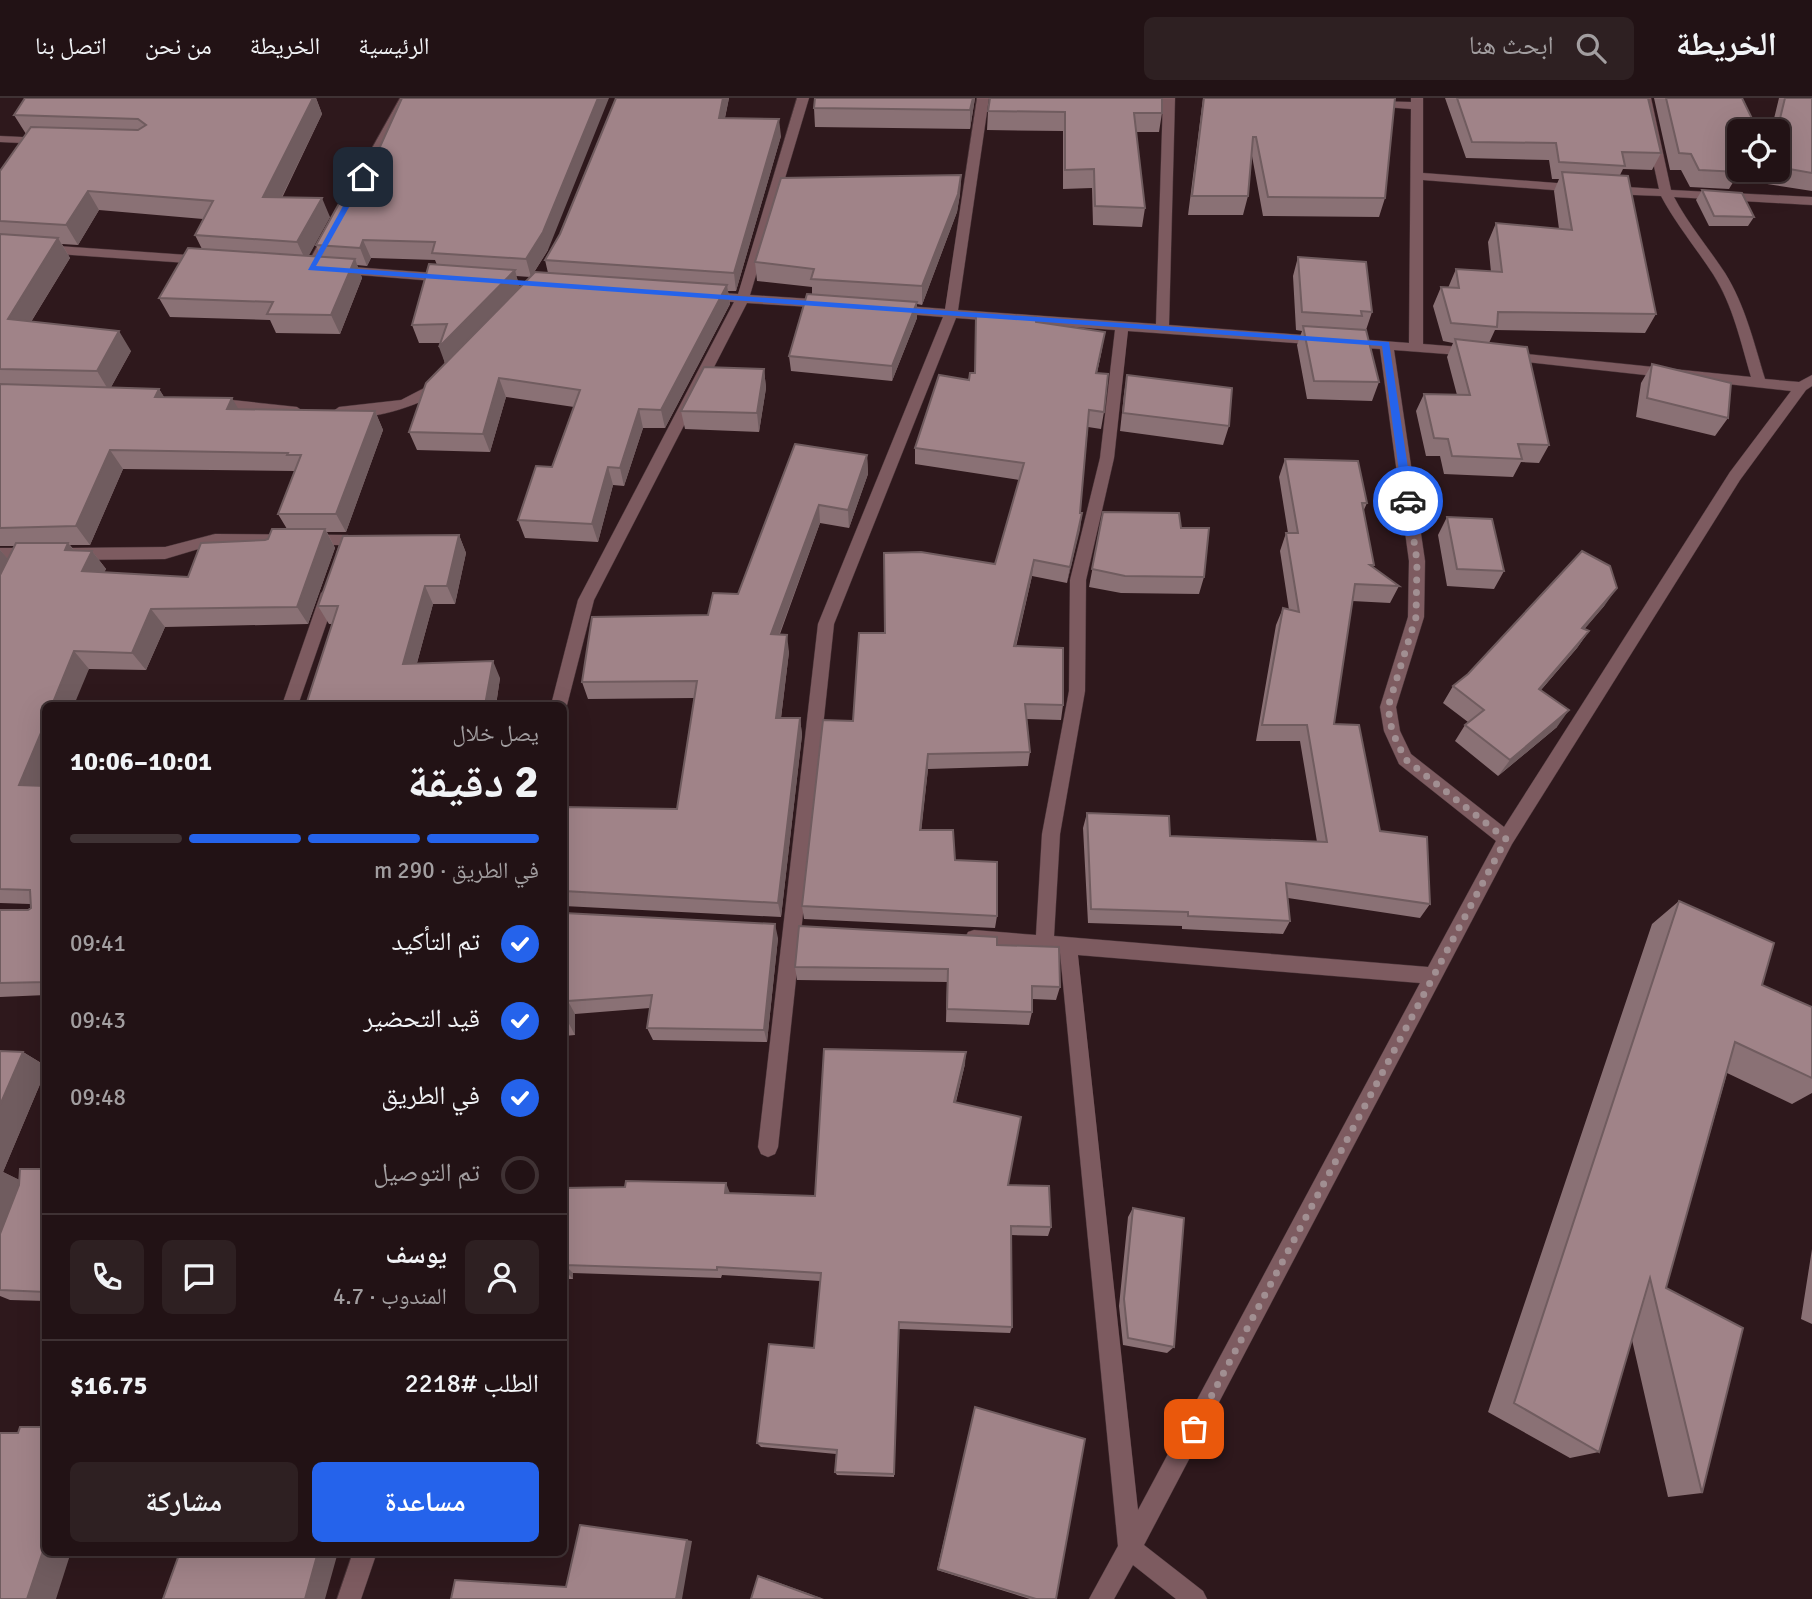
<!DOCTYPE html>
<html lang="ar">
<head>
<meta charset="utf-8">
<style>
  :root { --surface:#221215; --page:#2e2022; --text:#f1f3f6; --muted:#a29ea0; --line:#3f3234; --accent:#2563eb }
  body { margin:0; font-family:Signika,"Noto Naskh Arabic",sans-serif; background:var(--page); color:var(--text); direction:rtl; height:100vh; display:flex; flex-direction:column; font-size:26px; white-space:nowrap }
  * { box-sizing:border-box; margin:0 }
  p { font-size:23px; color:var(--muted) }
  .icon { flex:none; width:38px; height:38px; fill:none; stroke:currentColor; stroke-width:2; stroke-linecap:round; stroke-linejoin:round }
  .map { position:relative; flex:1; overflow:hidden; direction:ltr }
  .details { position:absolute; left:42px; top:604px; width:525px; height:854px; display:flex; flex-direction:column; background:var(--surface); border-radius:10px; box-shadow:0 7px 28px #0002,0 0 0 2px var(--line); direction:rtl }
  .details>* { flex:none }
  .fabs { position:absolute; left:1727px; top:21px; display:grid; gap:14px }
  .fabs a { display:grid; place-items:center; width:63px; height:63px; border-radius:10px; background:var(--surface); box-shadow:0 7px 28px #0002,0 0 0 2px var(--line); font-size:35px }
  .pin { position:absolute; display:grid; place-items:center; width:60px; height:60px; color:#fff; margin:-30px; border-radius:14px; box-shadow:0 4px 10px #0006 }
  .courier { position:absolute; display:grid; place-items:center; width:70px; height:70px; margin:-35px; border:5px solid #2563eb; border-radius:50%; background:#fff; color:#222; box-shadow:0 2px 9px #0007 }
  .summary em { font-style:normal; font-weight:800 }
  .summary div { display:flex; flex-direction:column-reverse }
  .summary { display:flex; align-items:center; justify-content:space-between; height:119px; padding:0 28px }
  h1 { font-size:46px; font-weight:800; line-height:52px }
  .bar { display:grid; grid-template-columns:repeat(4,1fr); gap:10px 7px; align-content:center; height:84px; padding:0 28px }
  .bar i { height:9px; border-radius:5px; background:var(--line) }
  .bar .on { background:var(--accent) }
  .bar p { grid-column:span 4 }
  .line { display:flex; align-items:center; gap:18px; padding:0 28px; border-top:2px solid var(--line) }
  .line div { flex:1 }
  .round { display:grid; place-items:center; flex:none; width:74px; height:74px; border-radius:10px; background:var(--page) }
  ol { padding:0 28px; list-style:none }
  li { display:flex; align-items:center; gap:21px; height:77px }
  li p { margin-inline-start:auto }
  li .icon { padding:7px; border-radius:50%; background:var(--accent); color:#fff; stroke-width:4 }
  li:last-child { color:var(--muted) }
  li i { width:38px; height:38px; border:4px solid var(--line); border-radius:50% }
  .primary-button { display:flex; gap:14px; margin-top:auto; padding:14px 28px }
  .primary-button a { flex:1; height:80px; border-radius:10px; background:var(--accent); color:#fff; font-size:28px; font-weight:800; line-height:80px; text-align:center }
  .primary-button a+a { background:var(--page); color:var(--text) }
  header { display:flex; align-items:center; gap:42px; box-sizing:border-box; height:98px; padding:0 35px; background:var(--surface); border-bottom:2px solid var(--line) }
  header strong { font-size:33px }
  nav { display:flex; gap:38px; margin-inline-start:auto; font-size:24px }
  .search { width:490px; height:63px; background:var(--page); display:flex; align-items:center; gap:18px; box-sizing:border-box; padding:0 24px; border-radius:10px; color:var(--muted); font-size:26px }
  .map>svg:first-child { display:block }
</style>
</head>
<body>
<header>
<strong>الخريطة</strong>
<div class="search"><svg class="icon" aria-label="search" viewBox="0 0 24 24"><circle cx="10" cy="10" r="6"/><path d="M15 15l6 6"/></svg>ابحث هنا</div>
<nav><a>الرئيسية</a><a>الخريطة</a><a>من نحن</a><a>اتصل بنا</a></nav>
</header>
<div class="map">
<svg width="1812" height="1501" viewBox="0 0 1812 1501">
  <rect width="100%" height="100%" fill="#2e181c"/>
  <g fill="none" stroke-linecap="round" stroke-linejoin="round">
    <defs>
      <path id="minor" d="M400,0H412L317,170L311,174L307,173L305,170Z
        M797,0H809L750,197L827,202L833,206L827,210L747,205L594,502L567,607L564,612V607H551L578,502L734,204L705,202L699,198L705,194L738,196Z
        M977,0H989L958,212L1156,226L1163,0H1175L1169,227L1409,245L1411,11L1372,8L1368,7V3L1411,4V0H1423V75L1582,87V93L1578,94L1423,82V246L1473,250L1480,254L1473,258L1394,252L1425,463L1424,519L1396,609L1400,633L1411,656L1504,729L1730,374L1791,293L1508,262L1501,258L1508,254L1751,279C1741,245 1733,207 1713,176C1696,150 1676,126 1661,98L1609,96L1603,92L1609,88L1659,91L1639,0H1651L1671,92L1812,99V107L1674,99C1688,126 1708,149 1725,175C1745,207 1754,245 1765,281L1799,284L1812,277V288L1806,292L1740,382L1512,746L1144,1447L1203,1493L1207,1501H1176L1133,1467L1114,1501H1089L1118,1448L1060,855L974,848L968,846L965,840L968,834L974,832L1036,837L1042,736L1069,593L1070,482L1100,360L1115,232L956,220L834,526L778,1049L775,1056L768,1059L761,1056L758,1049L818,526L943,219L894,215L888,211L894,207L945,211ZM1128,233L1380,251L1409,463L1408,519L1380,609L1384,633L1399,666L1496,743L1428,869L1054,838L1060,736L1085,593L1086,482L1114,360ZM1078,857L1420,885L1138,1412Z
        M0,38L43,40L49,43L43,46L0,44Z
        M0,144L202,158L208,162L202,166L0,152Z
        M339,168L447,176L453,180L447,184L335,175V169Z
        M438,283L445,288C430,307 348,331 332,314L339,309L401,302Z
        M213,300L297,309L304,314L297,319L208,308V302Z
        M215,436L348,437L355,442L349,460L344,462L336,456L339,447L215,446L165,461L71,462L63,456L71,450L165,449Z
        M0,450H33L41,456L33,462H0Z
        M329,489L337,495L298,607H282L321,495Z
        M353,1454H377L361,1501H337Z"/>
    </defs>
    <!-- minor casing -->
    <use href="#minor" stroke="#4a3539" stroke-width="1"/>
    <!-- minor -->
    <use href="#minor" fill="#7d5b60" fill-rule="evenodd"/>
  </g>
  <!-- wall -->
  <path fill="#8a7175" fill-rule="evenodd" d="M25,0H316L322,16L282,100L330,119L308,158L321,159L316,147L341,102L548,152L533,176L548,175L545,162L560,136L616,0H729L725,20L781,38L736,193H728L730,206L665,330H643L624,388L613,387L598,444L525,440L518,422L552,369L574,309L506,299L490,354L417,352L409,334L445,266L440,245H419L412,227L437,167L435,162L371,160L367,168L357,167L362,180L340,236L276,235L270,222L170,219L159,200L202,151L195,137L203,121L99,112L78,147L62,146L70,160L31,224L131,253L111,289L159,291L164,299L238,311L375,313L383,332L346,434H327L335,450L308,526L165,529L146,572L89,571L46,607V681L43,688H46V897L0,899V812H28L31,810L30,806L0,805V452L8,461L15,448H0V73L26,36L14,17ZM516,178L530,179L520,189ZM123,371L295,373L278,416L287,431L268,441L188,479L104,474L106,471L92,453L74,452L70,447H90Z
    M975,0L970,31L815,29L814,10Z
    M1203,0H1395L1385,100L1379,119L1263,118L1252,58L1248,98L1243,117H1188Z
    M1445,0H1648L1661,55L1652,72L1623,71L1620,77L1656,216L1645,235L1495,232L1489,245L1549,347L1539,365L1521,364L1513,379L1444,376L1440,358H1426L1416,313L1424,296L1457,297L1447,259L1453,245L1443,243L1433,208L1441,189L1448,190L1456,171L1491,174L1488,144L1496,125L1559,131L1554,93L1559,81H1552L1549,62L1466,60Z
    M1654,0H1742L1740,33V72H1778V33H1771L1779,0H1812V93L1735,81L1729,91L1690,89L1681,72H1670Z
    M988,13L1162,15L1159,34H1136L1145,110L1142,129L1093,127L1092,90L1063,91V33L987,32Z
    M961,77L960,96L957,114L922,207L917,206V220L892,283L791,273L789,258L812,197V189L757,183L755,164Z
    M1702,92L1754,119L1748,128H1709L1696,102Z
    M1298,159L1372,214L1366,232L1379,284L1372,303L1307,301L1297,247L1302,233L1296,232L1293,178Z
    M976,218L1036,224L1102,251L1097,275L1104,314L1101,331L1088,329L1080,415H1082L1067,485L1032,478L1016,549L1063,607L1061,622L1027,621L1030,654L1028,668L928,671L921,732L955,762L997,818L995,830L804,821L802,808L853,623L885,535L995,466L1019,382L915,366V350L975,275Z
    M1652,266L1728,320L1715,338L1636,319L1641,285Z
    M764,271L766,290L759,334L685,331L681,313Z
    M1127,277L1229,328L1223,347L1120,333L1124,296Z
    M795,346L867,357L868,376L849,430L820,425L780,536L789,554L781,620H800L802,637L781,819L564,808V709L677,711L694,600L588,601L582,584L708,517L738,496Z
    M1285,361L1367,405L1363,414L1374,467L1373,469L1399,488L1390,505L1352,503L1334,626L1380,733L1430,806L1420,820L1288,800L1290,823L1283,836L1182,831V828L1088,825L1083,730L1087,715L1170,738L1317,744L1300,643H1256L1276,527L1283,510L1289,512L1280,453L1286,435H1288L1279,379Z
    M1103,414L1181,430L1204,479L1199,496L1121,495L1089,489Z
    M1447,419L1504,473L1494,491L1447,488L1438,437Z
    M459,437L466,455L455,506H433L417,565L500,580L496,607H306L332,526H329L318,508Z
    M1605,507L1584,531L1589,533L1577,550L1541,592L1557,629L1498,678L1455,643L1465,627L1468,624L1443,605L1453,588Z
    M1679,803L1762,887L1812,909V995L1792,1006L1727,975L1666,1190L1702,1395L1668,1399L1632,1242L1599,1354L1570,1360L1488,1314L1652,826Z
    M564,815L778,840L767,944L653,942L647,930L650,910L575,916V937L564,938Z
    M997,847L1060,889L1056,902L1032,901V914L1029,927L946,924L947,884L797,882L795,869Z
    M0,953L23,954L46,968V972L3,1074L19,1082L46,1071V1203L10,1202L0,1198Z
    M965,966L956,1004L1008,1087L1051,1129L1048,1138L1011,1137L1012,1229L1010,1235L899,1231L894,1379L837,1377L835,1374L836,1356L761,1349L757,1345L814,1250L820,1183L722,1177L721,1180L573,1175V1181H564V1090L815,1098Z
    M1133,1110L1174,1249L1167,1255L1123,1247L1119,1208L1128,1119Z
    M1812,1151V1226L1801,1221Z
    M975,1309L1056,1501H1030L937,1472Z"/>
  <!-- shaded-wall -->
  <path fill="#705c5f" d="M313,0H316L322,16L272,119L263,99Z
    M598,0H609L548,152L531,179L526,161Z
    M723,0H729L721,38L719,20Z
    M973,0H975L970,31V12Z
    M779,21L781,38L736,193L734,175Z
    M961,77L960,96L957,114L922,207V188Z
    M88,93L99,112L78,147L66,127Z
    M322,100L330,119L306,163L297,144Z
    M58,140L70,160L21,240L8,221Z
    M363,142L371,160L367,168L360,150Z
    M355,161L362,180L340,236L331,217Z
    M515,172L520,191L446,268L439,249Z
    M727,187L730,206L665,330L661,312Z
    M917,204V220L892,283V268Z
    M119,233L131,253L109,293L97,273Z
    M1105,234L1102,251L1093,292L1096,275Z
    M764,271L766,290L759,334L757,315Z
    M499,280L506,299L490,354L483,336Z
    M159,291L171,310L155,299Z
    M232,300L243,319L227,311Z
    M639,311L643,330L624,388L620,370Z
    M375,313L383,332L346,434L336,416Z
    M110,352L123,371L90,447L76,428Z
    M867,357L868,376L849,430L848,412Z
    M608,369L613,387L598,444L592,426Z
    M819,407L820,425L773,553L771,536Z
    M1082,415L1080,432L1067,485L1070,469Z
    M325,431L335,450L308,526L297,509Z
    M459,437L466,455L455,506L447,488Z
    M68,445L83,464L65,452Z
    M0,452L11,464L0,486Z
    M92,453L106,471L96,491L82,473Z
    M1034,462L1032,478L1012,564L1014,548Z
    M425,488L433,506L412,583L403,566Z
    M1617,490L1605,507L1571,547L1582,530Z
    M151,511L165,529L146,572L132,555Z
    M1589,533L1577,550L1528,607L1539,591Z
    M787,537L789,554L779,636L776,620Z
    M74,553L89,571L74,607H52Z
    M493,563L500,580L496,607H485Z
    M1569,612L1557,629L1498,678L1510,662Z
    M800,620L802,637L781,819L778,805Z
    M46,623V681L37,703L19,687Z
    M928,656V671L920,745V732Z
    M775,826L778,840L767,944L764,932Z
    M568,903L575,916V937L568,924Z
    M23,954L46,968V972L3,1074L28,1086L0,1159V1007Z
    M966,954L965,966L953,1015L954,1004Z
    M726,1085L730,1095H725Z
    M565,1167L573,1175V1181L565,1173Z
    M687,1442L692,1443L682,1501H676Z
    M46,1444V1454H71L56,1501H27Z
    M318,1454H338L325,1501H305Z
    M758,1478L763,1479L824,1501H821Z"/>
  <!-- building -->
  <path fill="#a08388" stroke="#705c5f" stroke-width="2" d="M25,0H313L263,99L322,100L297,144L195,137L213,103L88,93L66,127L0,123V73L31,29L138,32L146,27L138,21L14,17Z
    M402,0H598L543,134L526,161L432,155L435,144L363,142L360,150L316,147L341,102H356Z
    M616,0H723L719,20L779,21L734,175L545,162L560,136Z
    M815,0H973L970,12L814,10Z
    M990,0H1162V15H1134L1145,110L1095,108L1094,71L1065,72V14L988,13Z
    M1204,0H1395L1385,100L1268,99L1256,39H1253L1248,98H1192Z
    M1457,0H1648L1661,55L1622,54L1625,68L1559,64L1556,45L1472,44Z
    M1666,0H1742L1758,33H1740V63L1732,62L1739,74L1699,72L1691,56L1679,55Z
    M1785,0H1812V75L1778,69V33H1777Z
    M1562,74L1628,78L1656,216L1498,214L1497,229L1451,225L1441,189L1459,190L1456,171L1502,174L1496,125L1572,132Z
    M961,77L958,96L922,188L811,181L814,171L755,164L781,80Z
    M1702,92L1742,95L1754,119L1714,118Z
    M0,136L58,140L8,221L119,233L97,273L0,271Z
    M188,150L355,161L331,217L267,216L273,204L159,200Z
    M1298,159L1366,164L1372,214L1361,213L1362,218L1302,214Z
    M429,166L515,172L439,249L447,226L412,227Z
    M535,174L727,187L661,312L639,311L620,370L608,369L592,426L518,422L536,368L552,369L580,292L499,280L483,336L409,334L426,285Z
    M807,196L917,204L892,268L789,258Z
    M976,218L1036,219V224L1105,234L1096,275L1108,276L1104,314L1089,312L1080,415H1082L1070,469L1034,462L1014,548L1063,550V607L1025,606L1030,654L928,656L920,732H953L955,762L997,764V818L802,808L823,622L853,623L859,535H885L884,455L921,454L995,466L1024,365L915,350L939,277L969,282L970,275H975Z
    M1303,228L1366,232L1379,284L1314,283Z
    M1455,241L1527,249L1549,347L1518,346L1522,361L1452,358L1448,341L1434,340L1424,296L1470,297Z
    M1652,266L1731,285L1728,320L1647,300Z
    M704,269L764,271L757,315L681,313Z
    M1127,277L1232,290L1229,328L1123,315Z
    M0,286L159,291L155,299L232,300L227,311L375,313L336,416H278L301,357H287L288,355L110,352L76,428L0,430Z
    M795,346L867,357L848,412L819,407L771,536L787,537L776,620H800L778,805L564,793V709L677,711L697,583L582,584L592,519L708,517L713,495L738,496Z
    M1285,361L1358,363L1367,405H1362L1374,467H1370L1399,488L1355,486L1334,626L1359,627L1380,733L1427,739L1430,806L1286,785L1290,823L1188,818V814L1091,811L1087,715L1169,718L1170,738L1327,744L1307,627H1262L1283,510L1299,514L1286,435H1298Z
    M1103,414L1179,415L1181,430H1209L1204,479L1125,478L1092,471Z
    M1447,419L1492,421L1504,473L1457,471Z
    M272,431H325L297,509L151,511L132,555L74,553L52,607H46V623L19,687L46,688V884L0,885V812H28L31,810L30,792L0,791V477L16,445H68L65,452L92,453L82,473L188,479L201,445L265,442L268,441Z
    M459,437L447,488H425L403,566L493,563L485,607H306L338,508H318L343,438Z
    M1582,453L1610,468L1617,490L1582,530L1589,533L1539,591L1569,612L1510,662L1465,627L1484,612L1453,588L1468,576Z
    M1679,803L1774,845L1762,887L1812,909V980L1735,944L1666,1190L1743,1230L1702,1395L1650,1180L1599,1354L1514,1305Z
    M564,815L775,826L764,932L647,930L652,897L568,903V924L564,925Z
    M799,828L997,839V847L1059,849L1060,889L1032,888V914L947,911L948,871L795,869Z
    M824,951L966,954L954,1004L1021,1019L1008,1087L1049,1088L1051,1129L1011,1128L1012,1229L899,1224L894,1376L835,1374L837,1352L757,1345L769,1246L814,1250L821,1175L717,1169V1172L565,1167V1173H564V1090L625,1089L626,1083L726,1085L725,1095L815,1098Z
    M0,953L23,954L0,1007Z
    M20,1071H46V1194L0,1192V1136L19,1087Z
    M1133,1110L1184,1120L1174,1249L1128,1240L1124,1201Z
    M975,1309L1085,1341L1056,1501H1036L938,1471Z
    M20,1329H46V1444L27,1501H0V1335H18Z
    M580,1427L687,1442L676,1501H451L455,1482L566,1489Z
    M180,1454H318L305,1501H163Z
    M758,1478L821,1501H751Z"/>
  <!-- route -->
  <path fill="#2563eb" d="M360,77L366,79L316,168L1389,244L1413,403L1408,406L1403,403L1382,248L308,172Z"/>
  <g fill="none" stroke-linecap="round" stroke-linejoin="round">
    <!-- done -->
    <path stroke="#a18f92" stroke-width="7" stroke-dasharray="0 12.6" d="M1194,1331L1506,741L1405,661L1392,633L1388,609L1416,519L1417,463L1408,403"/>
  </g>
</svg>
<div class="fabs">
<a><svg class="icon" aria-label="locate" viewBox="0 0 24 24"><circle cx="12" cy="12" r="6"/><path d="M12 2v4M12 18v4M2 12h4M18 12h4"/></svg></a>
</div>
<div class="pin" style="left:1194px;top:1331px;background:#ea580c"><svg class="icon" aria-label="bag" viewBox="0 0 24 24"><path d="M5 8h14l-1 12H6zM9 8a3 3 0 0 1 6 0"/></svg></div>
<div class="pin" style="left:363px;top:79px;background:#1f2937"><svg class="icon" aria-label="home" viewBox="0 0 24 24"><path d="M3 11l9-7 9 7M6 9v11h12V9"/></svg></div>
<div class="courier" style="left:1408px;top:403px"><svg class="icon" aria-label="car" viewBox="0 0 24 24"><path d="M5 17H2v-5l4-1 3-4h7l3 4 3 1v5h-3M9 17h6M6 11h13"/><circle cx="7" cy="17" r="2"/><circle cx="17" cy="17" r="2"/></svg></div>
<section class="details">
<div class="summary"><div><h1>2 دقيقة</h1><p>يصل خلال</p></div><em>10:01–10:06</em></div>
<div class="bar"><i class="on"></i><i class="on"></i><i class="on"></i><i></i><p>في الطريق · 290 m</p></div>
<ol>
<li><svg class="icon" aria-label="check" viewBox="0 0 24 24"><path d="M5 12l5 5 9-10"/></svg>تم التأكيد<p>09:41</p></li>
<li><svg class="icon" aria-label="check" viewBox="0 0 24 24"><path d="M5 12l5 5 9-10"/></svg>قيد التحضير<p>09:43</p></li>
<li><svg class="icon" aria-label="check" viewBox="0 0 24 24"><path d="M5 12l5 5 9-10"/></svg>في الطريق<p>09:48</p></li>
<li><i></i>تم التوصيل</li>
</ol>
<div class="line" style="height:126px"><a class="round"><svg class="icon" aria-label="person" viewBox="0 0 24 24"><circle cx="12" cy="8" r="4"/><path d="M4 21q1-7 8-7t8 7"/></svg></a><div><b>يوسف</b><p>المندوب · 4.7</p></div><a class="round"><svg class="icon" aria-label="chat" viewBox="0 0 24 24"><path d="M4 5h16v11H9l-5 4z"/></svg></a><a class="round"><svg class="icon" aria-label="phone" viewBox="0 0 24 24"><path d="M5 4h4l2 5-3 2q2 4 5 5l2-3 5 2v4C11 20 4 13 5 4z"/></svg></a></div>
<div class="line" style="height:91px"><div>الطلب #2218</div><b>$16.75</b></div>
<div class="primary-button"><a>مساعدة</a><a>مشاركة</a></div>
</section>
</div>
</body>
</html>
